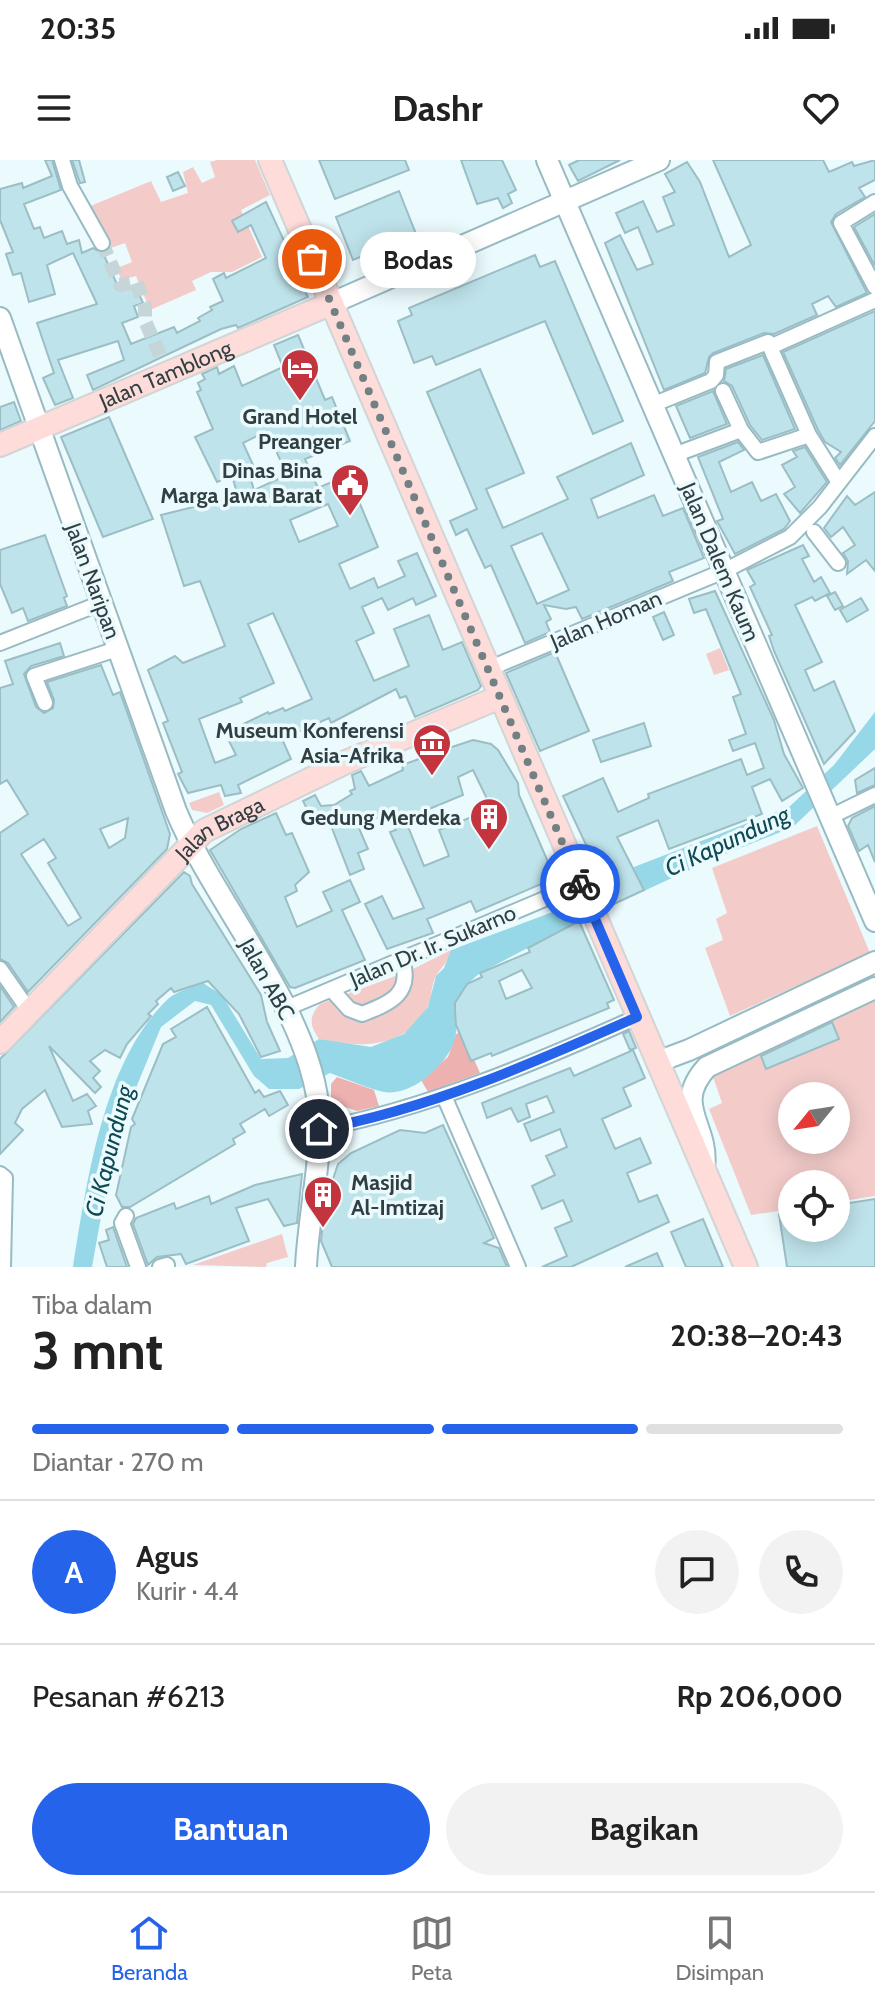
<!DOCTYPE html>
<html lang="id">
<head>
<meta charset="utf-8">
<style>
  :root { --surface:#fff; --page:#f2f2f2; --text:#222; --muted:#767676; --line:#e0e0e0; --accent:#2563eb }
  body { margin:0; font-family:Cabin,sans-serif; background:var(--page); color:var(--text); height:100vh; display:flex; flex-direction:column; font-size:30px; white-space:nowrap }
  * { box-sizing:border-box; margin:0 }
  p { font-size:26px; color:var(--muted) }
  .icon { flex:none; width:44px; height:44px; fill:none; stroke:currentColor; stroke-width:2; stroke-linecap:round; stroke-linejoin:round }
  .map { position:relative; height:1107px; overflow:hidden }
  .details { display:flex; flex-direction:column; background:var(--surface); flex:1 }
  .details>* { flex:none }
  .needle { width:52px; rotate:240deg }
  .fabs { position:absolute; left:778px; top:922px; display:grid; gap:16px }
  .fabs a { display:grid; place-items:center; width:72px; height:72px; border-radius:50%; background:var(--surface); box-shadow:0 4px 20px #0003; font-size:40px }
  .pin { position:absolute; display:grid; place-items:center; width:68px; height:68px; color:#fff; margin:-34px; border:4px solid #fff; border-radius:50%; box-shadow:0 2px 8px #0007 }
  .courier { position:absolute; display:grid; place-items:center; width:80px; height:80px; margin:-40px; border:6px solid #2563eb; border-radius:50%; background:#fff; color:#222; box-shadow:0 2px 10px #0007 }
  .bubble { position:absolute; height:56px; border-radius:28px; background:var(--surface); box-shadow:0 4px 20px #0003; font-size:26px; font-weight:800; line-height:56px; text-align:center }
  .headline em { font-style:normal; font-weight:800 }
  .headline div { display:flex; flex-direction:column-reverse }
  .headline { display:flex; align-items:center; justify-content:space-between; height:136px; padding:0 32px }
  h1 { font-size:52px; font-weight:800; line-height:60px }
  .bar { display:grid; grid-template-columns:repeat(4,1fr); gap:12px 8px; align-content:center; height:96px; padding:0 32px }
  .bar i { height:10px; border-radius:6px; background:var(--line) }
  .bar .on { background:var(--accent) }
  .bar p { grid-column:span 4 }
  .line { display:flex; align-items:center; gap:20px; padding:0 32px; border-top:2px solid var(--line) }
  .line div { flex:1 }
  .round { display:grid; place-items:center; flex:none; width:84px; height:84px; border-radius:42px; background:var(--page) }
  .action { display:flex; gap:16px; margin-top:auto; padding:16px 32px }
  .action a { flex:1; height:92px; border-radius:48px; background:var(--accent); color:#fff; font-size:32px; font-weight:800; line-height:92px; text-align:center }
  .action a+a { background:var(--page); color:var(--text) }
  .status { display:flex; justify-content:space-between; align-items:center; height:56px; padding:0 40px; background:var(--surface); direction:ltr }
  .status svg { height:22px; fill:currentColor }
  header { display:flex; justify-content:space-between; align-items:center; height:104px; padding:0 32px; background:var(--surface); font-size:36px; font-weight:800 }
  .menu { display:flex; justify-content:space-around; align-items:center; height:112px; border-top:2px solid var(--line); background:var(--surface); font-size:22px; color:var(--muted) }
  .menu a { display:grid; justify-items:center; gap:4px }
  .menu .on { color:var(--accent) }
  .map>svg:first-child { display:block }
</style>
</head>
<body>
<div class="status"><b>20:35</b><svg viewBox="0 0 49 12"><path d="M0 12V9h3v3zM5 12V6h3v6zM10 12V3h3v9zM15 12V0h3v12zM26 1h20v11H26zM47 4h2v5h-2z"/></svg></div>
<header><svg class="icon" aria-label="menu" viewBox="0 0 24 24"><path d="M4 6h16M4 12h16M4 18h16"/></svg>Dashr<svg class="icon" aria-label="heart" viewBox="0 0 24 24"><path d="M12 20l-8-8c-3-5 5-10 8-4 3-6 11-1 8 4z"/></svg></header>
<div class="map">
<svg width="875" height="1107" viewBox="0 0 875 1107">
  <rect width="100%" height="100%" fill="#ebfafd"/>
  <!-- green -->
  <path fill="#f3ccca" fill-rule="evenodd" d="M217,0H255L270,35L241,50L262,97L232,112H211L192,121L196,130L150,150L136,116L121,120L117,108L132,102L125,83L108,89L88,47L151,21L161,42L188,33L183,12L193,7L202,23L215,17L210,2Z
    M720,488L729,510L714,515L706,494Z
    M219,632L224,645L207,653L192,650L189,643Z
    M817,666L870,793L730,856L705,788L723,780L716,759L727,753L712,708Z
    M451,790C448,803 442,806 436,816C431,825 432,837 428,846C406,890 359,888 319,879C310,866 308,857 320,844L409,811Z
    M875,841V1036L836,1042V1024H792V1049L751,1055L709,949L722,943L712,914ZM792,936H836V980H792Z
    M282,1074L288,1097L267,1103L266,1107L193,1105Z"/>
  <!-- forest -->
  <path fill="#edb2af" d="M462,872L480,913L428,932L421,920L448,897L456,874Z
    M337,917L374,930L379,946L357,951L331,942V924Z"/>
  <!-- water -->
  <path fill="#96d8e7" d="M875,552V589L793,667L713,699L579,761L480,813C450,838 460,840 456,873C453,901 413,937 384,932C366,928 347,919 330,913L299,929H269L254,916L211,845L195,841L161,867L129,945L106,1029L92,1107H73C87,1021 103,900 169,838C178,831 192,827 203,823L222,835L261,899L288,898L319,879L371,887L404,874L428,847L436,816L444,808L451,790L566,747L634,707L789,647L834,605Z"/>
  <!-- building -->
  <path fill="#bfe3eb" stroke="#9bbec5" stroke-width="2" fill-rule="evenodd" d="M45,0H52L61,30L24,44L34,69L40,67L44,78L62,71L67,84L79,80L82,93L93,88L103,93L120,131L135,125L143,143L134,146L138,157L122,163L131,184L174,167L177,173L200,161L198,158L212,150L210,147L223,141L213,119L224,113L226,118L266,98L251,65L238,72L232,61L266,42L286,85L282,87L308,137L238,168L236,165L221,169L93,230L87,215L124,200L118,181L58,200L73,238L55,245L43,218L54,213L37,163L97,144L73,93L47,105L55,134L29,142L21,113L13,115L6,94L13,92L0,60V29L22,23L23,28L52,16Z
    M72,0H79L85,22L80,23Z
    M319,0H405L409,10L335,39Z
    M461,0H502L516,30L508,34L512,43L503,48L498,38L477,44Z
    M579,0H620L578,21L569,5Z
    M713,0H823L829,12L852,2L854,6L875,0V20L859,28L865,37L836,54L831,62L867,133L836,147L828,136L812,144L817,155L774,174L764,173L713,193L709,197L705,213L664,230L605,83L620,75L637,110L653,104L638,67L625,73L616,53L643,41L657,72L674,65L663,37L675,32L665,14L687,2L700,22L729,97L751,85Z
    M178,12L185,26L173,31L167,17Z
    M399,31L416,74L353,100L336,57Z
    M875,54V106L854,67Z
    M535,95L540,107L555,101L623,261L593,274L545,161L436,205L432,196L414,203L398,161L412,155L409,148Z
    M875,151V261L840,305L835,298L841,292L825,282L818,270L783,192Z
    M298,175L325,240L332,237L350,281L305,299L318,328L348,315L378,387L339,404L350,429L374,418L378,428L405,416L398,401L417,393L436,436L416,445L413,438L388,450L382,438L362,447L374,473L356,481L374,521L409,506L394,469L429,455L443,490L462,482L481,526L478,530L415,557L406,536L400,538L396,529L331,563L329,558L282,579L291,599L238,625L241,633L225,636L221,625L188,633L178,614L182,612L163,563L168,561L148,510L175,496L183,503L225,486L200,421L184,426L161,355L238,336L232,316L217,322L195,277L213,269L197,232L201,230L198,223L205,219L202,214L217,207L219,214L234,206L242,226L283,207L274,185ZM267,271L287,315L254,330L248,310L254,307L243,283ZM328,344L338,366L299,382L290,360ZM273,453L312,539L285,551L283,548L269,554L268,552L225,573L236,595L215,603L199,559L242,542L240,538L274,523L248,464Z
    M763,195L795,269L762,280L750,265L732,226L724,221L726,209Z
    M480,209L524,313L486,329L503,368L568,339L557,317L631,283L644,315L591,339L598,358L654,335L663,356L683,348L704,398L669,412L673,421L582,459L576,447L566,449L544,445L551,459L546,462L550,472L525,483L491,405L485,408L467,369L456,375L450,361L477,349L427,232ZM542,373L569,430L537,444L511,386Z
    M713,231L727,264L690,278L676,246Z
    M14,242L21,261L0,270V247Z
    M109,257L153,359L103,377L61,277Z
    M738,282L744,290L719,302L731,332L752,322L761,341L776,334L790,361L784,369L735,394L717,361L723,359L698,297Z
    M805,287L827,322L800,353L784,334L795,327L782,305L797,297L793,291Z
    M875,332V411L866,400L847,414L848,401L843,393L855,385L843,367L831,377L824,368L847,336L855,345Z
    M45,375L67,436L64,438L67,446L28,461L23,448L12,453L0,424V390Z
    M803,385L809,396L802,399L814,422L821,417L830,433L815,441L812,437L795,445L822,502L805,510L814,531L834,521L855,571L824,604L774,491L769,476L772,475L750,427L755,424L747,410Z
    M715,431L774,560L784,594L803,628L782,641L770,619L752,627L762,654L669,689L658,660L617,677L644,730L614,744L563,636L603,618L618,652L649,638L648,634L741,599L747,615L764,608L755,583L733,591L729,580L746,574L733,537L741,534L706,449L694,453L689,439Z
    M835,432L843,446L835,450L827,436Z
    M861,438L868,450L847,462L840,450Z
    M664,452L674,475L663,480L653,457Z
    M60,483L64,496L31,506L24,514L36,547L44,553L53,548L54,540L47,522L101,505L113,535L120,532L170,674L167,689L28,832L8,803L0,799V673L28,654L7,620L0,624V528L13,524L5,501ZM128,658L125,678L109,688L100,669ZM44,679L56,698L48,703L81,758L68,766L21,694Z
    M555,492L589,571L540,591L506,513Z
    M644,563L651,586L601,602L593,580Z
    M473,580L491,584L498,590L518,623L519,635L555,718L476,752L471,741L427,759L433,773L387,789L365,744L382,736L393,759L424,748L390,672L396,670L388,653L358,666L368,689L358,693L364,709L350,715L328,658L315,665L303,641L315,635L321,646L334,645L352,634L350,631L355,629L352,615L361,611L369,626L403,610L402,605L425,597L427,590H443ZM473,610L492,649L439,670L449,696L424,706L405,659L463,635L458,617Z
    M875,608V625L857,633L855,620Z
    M875,646V702L868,685L859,691L848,666L852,658Z
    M276,653L286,675L292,673L309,712L295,725L297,731L285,737L297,767L332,751L323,732L350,720L360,742L342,750L365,800L295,828L290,827L210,690L241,669Z
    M184,712L190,716L192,724L261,835L267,862L280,891L261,897L239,854L208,821L174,832L171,828L156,841L158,844L148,854L151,856L127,884L120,898L105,890L90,901L100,911L93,918L101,927L95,933L49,886L73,941L87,934L96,946L88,951L92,964L62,967L45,930L22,949L15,963L23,970L0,994V899Z
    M579,761L614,840L607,843L609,848L492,896L491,893L471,901L456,865L455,851V843L467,824L482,817L480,813L530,792L528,788ZM522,810L532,828L506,839L499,821Z
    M0,826L14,847L0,862Z
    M207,847L255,933L259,930L264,937L280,931L288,945L269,956L265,949L240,964L245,972L233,979L235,984L130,1047H122L116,1035L131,967L135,964L132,959L163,884L176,877L171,869Z
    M832,862L839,879L766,909L761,896Z
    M629,871L636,888L630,890L623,874Z
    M633,890L645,918L623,928L631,946L602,959L615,989L640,978L651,1003L627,1013L639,1042L657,1035L669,1062L571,1107H542L567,1096L555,1068L572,1061L563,1040L542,1049L532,1026L555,1015L546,996L567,987L560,969L531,981L524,964L554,952L547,936L526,944L530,957L518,962L511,948L487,958L482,943L570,908L574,916Z
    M443,965L494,1078L484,1083L499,1088L507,1107H332L321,1081L324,1054L336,1050L329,1031L338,1004L351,993L400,970L425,973Z
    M302,1014L297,1063L284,1066L268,1039L236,1048L249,1081L186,1104L181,1094L157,1097L148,1105L133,1064L136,1058L174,1043L176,1049L209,1036L211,1044L255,1025Z
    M875,1039V1107H787L779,1054L792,1052V1068H836V1045Z
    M703,1059L723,1107H686L671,1072Z
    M113,1067L127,1107H107L99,1083L109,1080L106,1070Z
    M657,1093L663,1107H625Z"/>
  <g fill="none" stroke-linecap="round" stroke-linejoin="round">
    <!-- street-tunnel -->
    <path stroke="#c6d5d8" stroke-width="14" stroke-dasharray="14 7" stroke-linecap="butt" d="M102,83L120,125L136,122L145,146V161L164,204"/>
    <defs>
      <path id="street" d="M62,0L70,26L102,83
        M875,42L841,63L875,127
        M770,187L809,275L838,321
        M723,231L741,270L758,292L809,275
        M652,245L711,221L716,215L717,202L768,182L770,187L875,140
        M674,295L741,270
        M814,372L838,403
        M0,483L101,443
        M488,509L724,411L790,377L820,347L875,276
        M45,543L34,516L117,489
        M830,657L875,635
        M0,809L30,852
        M332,830L349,849L362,854C390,843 413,834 402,800
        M287,848L580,724
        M444,936L518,1107
        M319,969C423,950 540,901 637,857
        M0,1014L5,1018L3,1107
        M126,1056L122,1063L138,1107
        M160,1107L167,1105"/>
      <path id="secondary" d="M547,0L875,761
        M332,143L659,0
        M0,158L176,651C215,745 313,854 319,954C322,1001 308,1058 306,1107
        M657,902L689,890L875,802
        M704,1008C710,965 671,946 707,907L875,828"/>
      <g id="primary">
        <path d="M270,0L746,1107"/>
        <path id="s1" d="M0,285L332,143"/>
        <path id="s2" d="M0,882L204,671L346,602L500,537"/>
      </g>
    </defs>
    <!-- street casing -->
    <use href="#street" stroke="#98bbc3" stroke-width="18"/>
    <!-- secondary casing -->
    <use href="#secondary" stroke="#98bbc3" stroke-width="24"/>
    <!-- primary casing -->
    <use href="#primary" stroke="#d2d5d5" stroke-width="26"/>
    <!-- street -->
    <use href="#street" stroke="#fff" stroke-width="14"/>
    <!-- secondary -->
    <use href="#secondary" stroke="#fff" stroke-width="20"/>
    <!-- primary -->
    <use href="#primary" stroke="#fddcda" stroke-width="22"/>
  </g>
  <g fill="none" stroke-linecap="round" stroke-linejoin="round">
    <!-- done -->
    <path stroke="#728083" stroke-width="8" stroke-dasharray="0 14.4" d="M312,99L580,724"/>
    <!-- route -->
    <path stroke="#2563eb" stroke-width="10" d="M319,969C425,951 538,901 637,857L580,724"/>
  </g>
  <!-- icons -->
  <defs>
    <symbol id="hotel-pin" viewBox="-11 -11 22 30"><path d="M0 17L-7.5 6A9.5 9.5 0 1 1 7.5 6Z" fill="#c4343f" stroke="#ebfafd"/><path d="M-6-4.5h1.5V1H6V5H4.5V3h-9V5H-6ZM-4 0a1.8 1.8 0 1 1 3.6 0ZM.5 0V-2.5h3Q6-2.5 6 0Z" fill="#fff"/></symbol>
    <symbol id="civic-pin" viewBox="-11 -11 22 30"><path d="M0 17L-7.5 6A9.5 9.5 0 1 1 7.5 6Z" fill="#c4343f" stroke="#ebfafd"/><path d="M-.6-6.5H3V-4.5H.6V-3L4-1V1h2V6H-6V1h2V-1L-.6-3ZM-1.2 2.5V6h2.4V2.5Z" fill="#fff"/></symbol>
    <symbol id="museum-pin" viewBox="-11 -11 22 30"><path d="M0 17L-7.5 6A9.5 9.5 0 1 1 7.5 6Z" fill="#c4343f" stroke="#ebfafd"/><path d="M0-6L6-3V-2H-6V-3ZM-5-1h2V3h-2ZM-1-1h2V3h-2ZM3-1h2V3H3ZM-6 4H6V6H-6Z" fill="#fff"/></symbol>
    <symbol id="building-pin" viewBox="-11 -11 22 30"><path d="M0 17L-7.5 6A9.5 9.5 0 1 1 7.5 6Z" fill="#c4343f" stroke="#ebfafd"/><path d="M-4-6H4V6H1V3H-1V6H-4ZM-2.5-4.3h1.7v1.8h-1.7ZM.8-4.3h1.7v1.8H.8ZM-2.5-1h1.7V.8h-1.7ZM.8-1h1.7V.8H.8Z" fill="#fff"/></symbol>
  </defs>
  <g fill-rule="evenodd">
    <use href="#hotel-pin" x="278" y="186" width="44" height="60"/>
    <use href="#civic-pin" x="328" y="301" width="44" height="60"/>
    <use href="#museum-pin" x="410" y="561" width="44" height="60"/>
    <use href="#building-pin" x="467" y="635" width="44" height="60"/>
    <use href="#building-pin" x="301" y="1013" width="44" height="60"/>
  </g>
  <g text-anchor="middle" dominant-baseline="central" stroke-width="7" stroke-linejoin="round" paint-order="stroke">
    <!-- street labels -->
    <g font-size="22" fill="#313f42" stroke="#ebfafd">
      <text stroke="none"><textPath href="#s1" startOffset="180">Jalan Tamblong</textPath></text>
      <text transform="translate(720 402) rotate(67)">Jalan Dalem Kaum</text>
      <text transform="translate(93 421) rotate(70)">Jalan Naripan</text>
      <text transform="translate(606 460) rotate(-23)">Jalan Homan</text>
      <text stroke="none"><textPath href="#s2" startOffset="308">Jalan Braga</textPath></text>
      <text transform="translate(433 786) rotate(-23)">Jalan Dr. Ir. Sukarno</text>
      <text transform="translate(267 819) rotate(61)">Jalan ABC</text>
    </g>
    <!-- poi labels -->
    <g font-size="22" font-weight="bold" fill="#313f42" stroke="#ebfafd" text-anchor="end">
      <text x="300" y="256" text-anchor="middle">Grand Hotel<tspan x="300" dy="25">Preanger</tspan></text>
      <text x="322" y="310">Dinas Bina<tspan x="322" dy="25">Marga Jawa Barat</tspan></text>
      <text x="404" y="570">Museum Konferensi<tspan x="404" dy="25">Asia-Afrika</tspan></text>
      <text x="461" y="657">Gedung Merdeka</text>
      <text x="351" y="1022" text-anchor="start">Masjid<tspan x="351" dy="25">Al-Imtizaj</tspan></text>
    </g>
    <!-- water labels -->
    <g font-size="24" font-style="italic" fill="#0e4954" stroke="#ebfafd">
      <text transform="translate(727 681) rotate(-25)">Ci Kapundung</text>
      <text transform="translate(109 991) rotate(-76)">Ci Kapundung</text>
    </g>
  </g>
</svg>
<div class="fabs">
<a><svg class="needle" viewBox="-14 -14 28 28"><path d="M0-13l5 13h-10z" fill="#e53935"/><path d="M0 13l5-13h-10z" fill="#767676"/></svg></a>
<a><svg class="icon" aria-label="locate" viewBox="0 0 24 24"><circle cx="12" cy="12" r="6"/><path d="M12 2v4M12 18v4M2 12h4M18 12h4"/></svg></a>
</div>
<div class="pin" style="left:312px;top:99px;background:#ea580c"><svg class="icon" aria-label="bag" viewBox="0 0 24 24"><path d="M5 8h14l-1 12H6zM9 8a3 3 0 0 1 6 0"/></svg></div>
<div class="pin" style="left:319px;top:969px;background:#1f2937"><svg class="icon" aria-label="home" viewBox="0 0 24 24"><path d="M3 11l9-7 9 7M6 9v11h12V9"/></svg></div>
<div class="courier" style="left:580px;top:724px"><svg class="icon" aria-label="bike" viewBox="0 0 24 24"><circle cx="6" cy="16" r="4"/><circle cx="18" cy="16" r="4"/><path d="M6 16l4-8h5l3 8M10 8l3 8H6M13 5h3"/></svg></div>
<div class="bubble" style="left:360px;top:72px;width:116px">Bodas</div>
</div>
<section class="details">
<div class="headline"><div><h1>3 mnt</h1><p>Tiba dalam</p></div><em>20:38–20:43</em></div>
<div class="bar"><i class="on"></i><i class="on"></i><i class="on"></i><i></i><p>Diantar · 270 m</p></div>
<div class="line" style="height:144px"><b class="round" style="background:var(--accent);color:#fff">A</b><div><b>Agus</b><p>Kurir · 4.4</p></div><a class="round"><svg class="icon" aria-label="chat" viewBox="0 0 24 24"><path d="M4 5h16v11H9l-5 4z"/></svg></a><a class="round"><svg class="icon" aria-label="phone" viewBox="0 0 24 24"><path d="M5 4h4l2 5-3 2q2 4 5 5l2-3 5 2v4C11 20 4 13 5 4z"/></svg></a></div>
<div class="line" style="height:104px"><div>Pesanan #6213</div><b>Rp 206,000</b></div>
<div class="action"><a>Bantuan</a><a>Bagikan</a></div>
</section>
<nav class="menu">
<a class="on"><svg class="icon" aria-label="home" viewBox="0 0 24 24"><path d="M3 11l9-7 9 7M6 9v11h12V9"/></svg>Beranda</a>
<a><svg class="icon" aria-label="map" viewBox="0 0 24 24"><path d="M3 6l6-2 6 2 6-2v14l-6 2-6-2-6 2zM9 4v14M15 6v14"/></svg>Peta</a>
<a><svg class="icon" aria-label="saved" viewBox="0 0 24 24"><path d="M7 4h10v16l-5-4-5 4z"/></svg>Disimpan</a>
</nav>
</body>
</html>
